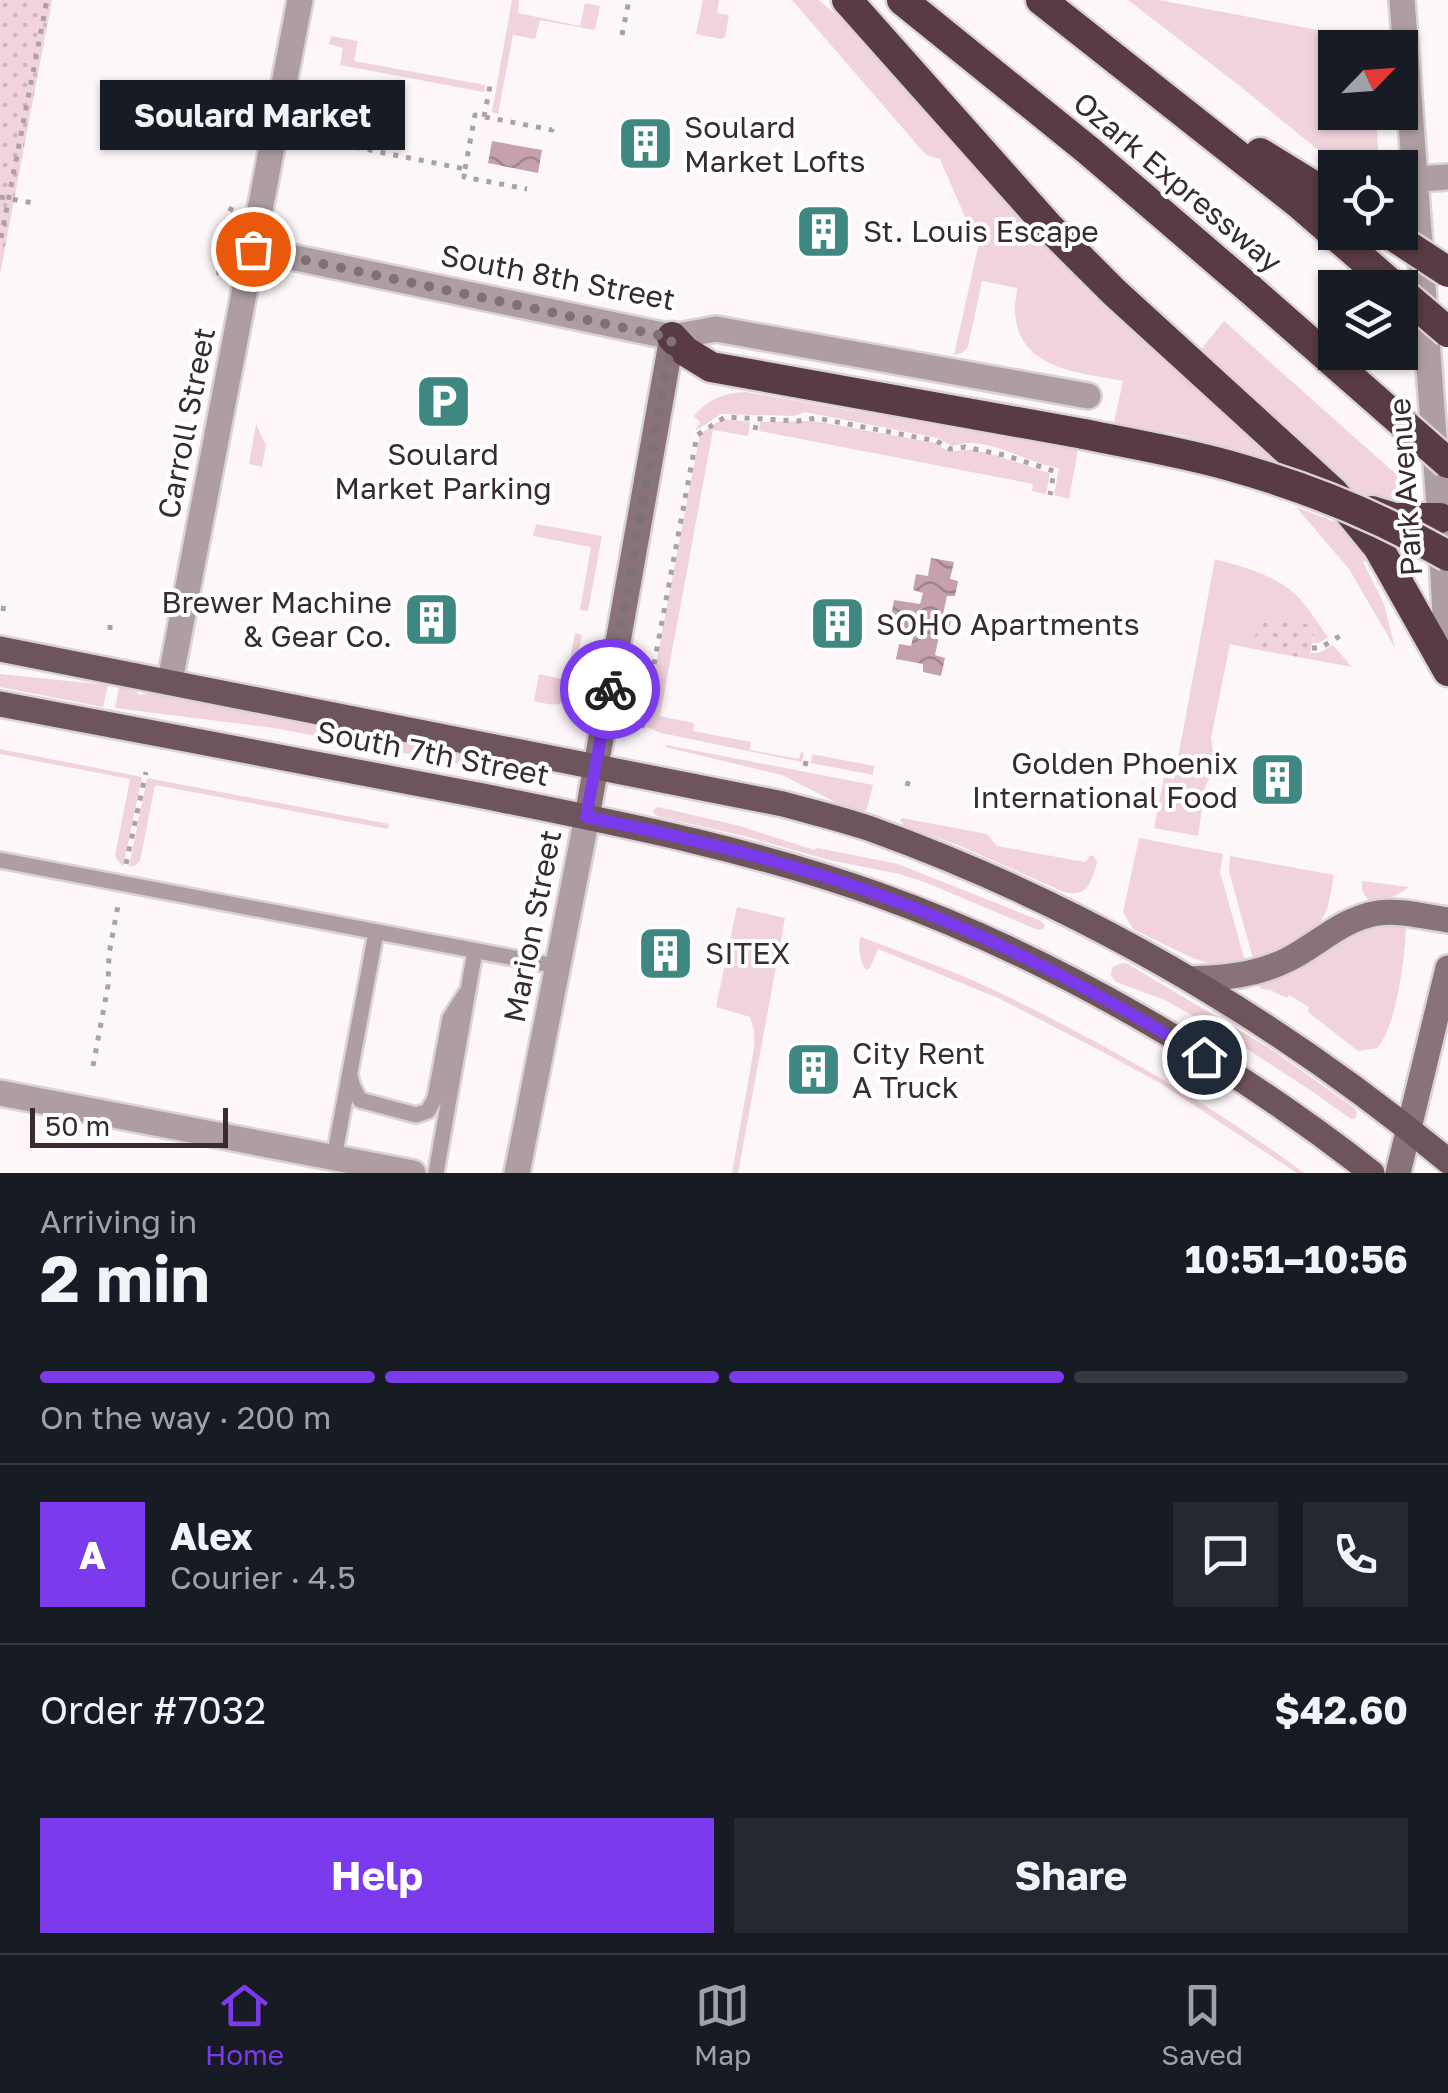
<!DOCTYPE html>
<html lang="en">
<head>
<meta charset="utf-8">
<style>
  :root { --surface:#171b24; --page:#242831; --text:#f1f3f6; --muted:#9ea1a6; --line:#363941; --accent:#7c3aed }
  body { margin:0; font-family:"Golos Text",sans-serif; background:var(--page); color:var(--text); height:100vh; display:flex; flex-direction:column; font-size:38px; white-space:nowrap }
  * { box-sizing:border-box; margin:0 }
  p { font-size:32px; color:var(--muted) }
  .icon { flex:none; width:55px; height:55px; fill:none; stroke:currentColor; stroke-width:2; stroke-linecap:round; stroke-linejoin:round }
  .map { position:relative; height:1173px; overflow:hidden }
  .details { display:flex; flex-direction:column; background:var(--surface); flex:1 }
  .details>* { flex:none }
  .needle { width:65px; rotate:65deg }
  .tools { position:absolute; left:1318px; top:30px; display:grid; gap:20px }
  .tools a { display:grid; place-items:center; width:100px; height:100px; border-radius:0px; background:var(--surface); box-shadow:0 2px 8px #0004; font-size:50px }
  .scale { position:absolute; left:30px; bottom:25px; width:198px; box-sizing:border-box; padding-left:10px; border:5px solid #392b2f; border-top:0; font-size:28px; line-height:35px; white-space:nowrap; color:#392b2f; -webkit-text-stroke:8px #fff; paint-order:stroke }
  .pin { position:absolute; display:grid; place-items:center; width:85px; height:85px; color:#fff; margin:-42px; border:5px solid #fff; border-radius:50%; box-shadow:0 2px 10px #0007 }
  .courier { position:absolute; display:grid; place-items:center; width:100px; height:100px; margin:-50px; border:8px solid #7c3aed; border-radius:50%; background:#fff; color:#222; box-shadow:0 2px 12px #0007 }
  .bubble { position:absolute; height:70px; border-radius:0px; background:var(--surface); box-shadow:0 2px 8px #0004; font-size:32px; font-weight:700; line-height:70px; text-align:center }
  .summary em { font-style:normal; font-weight:700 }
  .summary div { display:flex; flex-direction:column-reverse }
  .summary { display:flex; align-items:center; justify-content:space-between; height:170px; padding:0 40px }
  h1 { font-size:65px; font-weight:700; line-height:75px }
  .bar { display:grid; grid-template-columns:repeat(4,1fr); gap:15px 10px; align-content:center; height:120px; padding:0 40px }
  .bar i { height:12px; border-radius:8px; background:var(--line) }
  .bar .on { background:var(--accent) }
  .bar p { grid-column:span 4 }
  .line { display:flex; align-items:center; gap:25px; padding:0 40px; border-top:2px solid var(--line) }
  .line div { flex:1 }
  .round { display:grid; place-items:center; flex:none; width:105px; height:105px; border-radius:0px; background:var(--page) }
  .cta { display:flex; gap:20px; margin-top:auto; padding:20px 40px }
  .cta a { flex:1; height:115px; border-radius:0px; background:var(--accent); color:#fff; font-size:40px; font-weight:700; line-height:115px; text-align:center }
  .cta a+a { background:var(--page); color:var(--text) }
  .tabs { display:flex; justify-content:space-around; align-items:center; height:140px; border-top:2px solid var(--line); background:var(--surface); font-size:28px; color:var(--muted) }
  .tabs a { display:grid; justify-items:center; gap:5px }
  .tabs .on { color:var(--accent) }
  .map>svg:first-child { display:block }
</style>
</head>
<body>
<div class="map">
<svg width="1448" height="1173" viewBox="0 0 1448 1173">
  <defs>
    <pattern id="park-dots" width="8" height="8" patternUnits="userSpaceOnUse" patternTransform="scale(2.5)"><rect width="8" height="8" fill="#f1d3dc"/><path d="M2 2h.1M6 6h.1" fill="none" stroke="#cfb5bd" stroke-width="1.8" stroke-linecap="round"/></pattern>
    <pattern id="water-waves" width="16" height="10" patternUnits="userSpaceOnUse" patternTransform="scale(2.5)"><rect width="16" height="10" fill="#c5a1ac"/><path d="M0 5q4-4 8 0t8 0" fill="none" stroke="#a1838c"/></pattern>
  </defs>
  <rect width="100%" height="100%" fill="#fef7f9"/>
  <!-- green -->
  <path fill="#f1d3dc" d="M512,0H519L518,13L580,26L585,3L600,6L595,30L540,20L535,39L513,35L498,114L492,112Z
    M703,0H719L717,13L729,15L725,37L721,39L696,34Z
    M792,0H819L875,49L1110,309L1283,466L1182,435L1114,423L1123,381C1079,372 1018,370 1015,312C1014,304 1017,296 1017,288L982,281L968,347L962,353L954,355L978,247L940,159L926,155Z
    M1128,0H1159L1350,36L1368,47L1335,48V112L1376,113L1379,167H1339L1241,87Z
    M331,36L358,41L354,61L485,85L484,92L340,65L343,48L329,44Z
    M1224,321L1397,475L1394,508L1354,491L1199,352Z
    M746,392L1078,450L1069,499L1054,495L1059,468C1028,463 1000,443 968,443C963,443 957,445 952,446L938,438L805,412L794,416L721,414L695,431L700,422L694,416C708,399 724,393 746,392Z
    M722,419L750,422L748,436L713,430L660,716L694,723L693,731L751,742L750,750L799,759L801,752L804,753L802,762L661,733L644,726L700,434Z
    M814,421L936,443C949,454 950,451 965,450C983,448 1029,468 1050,473L1046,494L1032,491L1033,484L759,431L760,422Z
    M256,424L266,445L262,467L249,464Z
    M1296,507L1351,528L1370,557L1363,562L1384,604L1395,648L1349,569Z
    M536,524L602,536L588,611L580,610L591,547L533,536Z
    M1215,559C1244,567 1279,576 1300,599C1310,611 1319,625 1328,637L1319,643H1313L1316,627L1260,615L1253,649L1230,644L1211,738L1214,759L1211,775L1205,787L1198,836L1154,828L1164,777L1174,779Z
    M575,633L582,635L569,699C558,708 547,704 534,701L539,674L566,680Z
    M1333,645L1352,667L1309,659L1311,653H1319Z
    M0,674L108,685L103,707L0,687Z
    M119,687L135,691L140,695L150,693L517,763L521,765V772L514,774L274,728L115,708Z
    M666,745L873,785L867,809L860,813L853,811L782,775L665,747Z
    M0,749L142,777L123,867L115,856L130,779L0,754Z
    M812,754L874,766L873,775L811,763Z
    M147,778L389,824L388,829L155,785L140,861L136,865L129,867Z
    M658,807L740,826L814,850L818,848L898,864L1041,921L1045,926L1043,929L1038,930L927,883L899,874L829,860L744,836L660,817L654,814L653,810Z
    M902,818L987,834L997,846L1085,862L1090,856H1094L1097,862C1092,881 1088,898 1064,892L958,845L906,827L900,821Z
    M1139,838L1223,854L1220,872L1245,961L1232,964H1211L1190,957L1133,929L1123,912Z
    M1230,856L1334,875C1331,888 1330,904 1324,916C1310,940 1279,953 1253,959L1229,871Z
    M1362,881L1409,887C1396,896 1387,901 1370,902C1364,895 1361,890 1362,881Z
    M737,907L785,918L738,1173H732L754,1048V1030L750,1017L716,1007Z
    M1397,924L1406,926C1405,956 1397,1027 1377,1048L1358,1051L1308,1012L1309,1007L1289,995L1287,998L1270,990L1261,989L1259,983C1310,978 1343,927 1397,924Z
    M861,937C906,954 952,970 996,991C1104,1043 1208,1102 1304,1173H1297L1160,1083L1101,1051L998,998L878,949L870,968L866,970C860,963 857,945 861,937Z
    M1126,963L1271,1049L1353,1107L1357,1112L1356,1118L1351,1119L1310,1090L1213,1027L1165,1000L1116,982L1111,975L1112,968L1118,964Z"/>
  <!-- park -->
  <path fill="url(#park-dots)" d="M0,0H52L0,274Z
    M1259,614L1316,626L1309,659L1253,649Z"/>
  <!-- water -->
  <path fill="url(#water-waves)" d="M492,141L542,150L538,173L488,163Z
    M931,558L954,562L950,579L958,581L955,596H947L942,619L951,621L948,633L940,631L935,655L945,658L941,676L923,672V664L896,659L899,644L911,646L913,637L888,632L894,600L920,604L923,593L913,590L916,574L928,576Z"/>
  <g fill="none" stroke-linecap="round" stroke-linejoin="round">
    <defs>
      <path id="lane" d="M0,860L556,966
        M350,1076L353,1087L360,1100L416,1115L428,1111L435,1098L450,1018L466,993
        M334,1158L376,932
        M436,1173L475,951"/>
      <path id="street" d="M1402,0L1440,518L1448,671
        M1417,179L1448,177
        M253,249L672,337L716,329L1088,396
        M170,681L300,0
        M0,1093L413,1173
        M517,1173L587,817"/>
      <path id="secondary" d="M587,817L672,337
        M1190,979C1224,978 1258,975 1289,959C1320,943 1342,919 1378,913C1401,910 1426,917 1448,920
        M1398,1173L1448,968"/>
      <path id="primary" d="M0,649L783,804C812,812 842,819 871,829C1081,905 1276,1019 1448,1161
        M0,704C161,735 322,764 483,796C617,823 751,849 879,895C1052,957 1228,1061 1372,1173"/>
      <path id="highway" d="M847,0L1048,226L1114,292L1333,492L1378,547L1448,671
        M902,0L1089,151L1251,290
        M1041,0L1298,203L1396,288
        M1260,153L1335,199
        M672,337L685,351L711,367L1084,434
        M1372,511L1395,518H1440"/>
    </defs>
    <!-- lane casing -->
    <use href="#lane" stroke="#dbd2d5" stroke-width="20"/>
    <!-- street casing -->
    <use href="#street" stroke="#dbd2d5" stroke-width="30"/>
    <!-- secondary casing -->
    <use href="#secondary" stroke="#dbd2d5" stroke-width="30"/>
    <!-- primary casing -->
    <use href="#primary" stroke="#dbd2d5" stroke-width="30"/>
    <!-- highway casing -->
    <use href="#highway" stroke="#dbd2d5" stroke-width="35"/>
    <!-- path -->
    <path stroke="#aca2a5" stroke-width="5" stroke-dasharray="5 8" stroke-linecap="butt" d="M622,35L629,0
      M484,117L490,86
      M304,137L465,169L464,177L527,189
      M465,169L475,115L552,130L554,125
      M0,197L33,203
      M1,238L47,0
      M219,275C217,255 222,225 232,207
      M755,430L757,419
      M3,611L4,603
      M110,630V622
      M1312,648H1320L1343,634
      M642,728L697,435L725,417L798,421L816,418L937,441L950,449L965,447L1004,455L1054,471L1050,495
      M805,766L808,754
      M907,786L909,780
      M982,800L984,787
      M126,864L146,772
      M93,1066L108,986L109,954L119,900"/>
    <!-- lane -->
    <use href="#lane" stroke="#ae9ea3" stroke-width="15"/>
    <!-- street -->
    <use href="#street" stroke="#ae9ea3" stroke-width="25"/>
    <!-- secondary -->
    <use href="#secondary" stroke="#897379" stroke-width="25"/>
    <!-- primary -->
    <use href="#primary" stroke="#6e555c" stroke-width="25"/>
    <!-- highway -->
    <use href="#highway" stroke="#583b44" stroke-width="30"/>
    <defs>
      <path id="highway-bridge" d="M1387,232L1448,272
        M1251,290L1448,463
        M1400,291L1448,332
        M1084,434C1132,444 1180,452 1227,465C1303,486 1380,517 1448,556"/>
    </defs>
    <!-- highway-bridge casing -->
    <use href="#highway-bridge" stroke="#dbd2d5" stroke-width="35" stroke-linecap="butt"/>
    <!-- highway-bridge -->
    <use href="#highway-bridge" stroke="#583b44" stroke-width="30"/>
  </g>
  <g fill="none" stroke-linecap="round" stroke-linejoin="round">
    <!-- done -->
    <path stroke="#7e7276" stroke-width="10" stroke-dasharray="0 18" d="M253,249L672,338L610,689"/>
    <!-- route -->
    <path stroke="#7c3aed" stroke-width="12" d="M610,689L586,817C687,837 786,861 882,896C995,937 1101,994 1204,1057"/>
  </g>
  <!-- icons -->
  <defs>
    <symbol id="building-square" viewBox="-11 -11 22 22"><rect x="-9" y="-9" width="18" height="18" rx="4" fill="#3f8781" stroke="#fff"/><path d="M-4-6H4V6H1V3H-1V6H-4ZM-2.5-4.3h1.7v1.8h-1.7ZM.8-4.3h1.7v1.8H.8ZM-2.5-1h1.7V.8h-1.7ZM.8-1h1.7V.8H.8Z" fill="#fff"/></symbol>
    <symbol id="parking-square" viewBox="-11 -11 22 22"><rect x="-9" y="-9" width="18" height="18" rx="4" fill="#3f8781" stroke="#fff"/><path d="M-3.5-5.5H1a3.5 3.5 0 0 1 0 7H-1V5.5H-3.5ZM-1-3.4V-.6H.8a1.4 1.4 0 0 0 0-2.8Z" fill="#fff"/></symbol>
  </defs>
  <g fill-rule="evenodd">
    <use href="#building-square" x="614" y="112" width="63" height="63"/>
    <use href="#building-square" x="792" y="200" width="63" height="63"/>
    <use href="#parking-square" x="412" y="370" width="63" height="63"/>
    <use href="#building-square" x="400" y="588" width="63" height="63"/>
    <use href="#building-square" x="806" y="592" width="63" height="63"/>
    <use href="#building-square" x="1246" y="748" width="63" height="63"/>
    <use href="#building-square" x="634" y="922" width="63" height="63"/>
    <use href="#building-square" x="782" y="1038" width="63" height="63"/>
  </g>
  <g text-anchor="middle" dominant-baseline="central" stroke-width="8" stroke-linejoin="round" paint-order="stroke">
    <!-- poi labels -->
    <g font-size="30" fill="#392b2f" stroke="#fff" text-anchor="start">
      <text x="684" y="127">Soulard<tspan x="684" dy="34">Market Lofts</tspan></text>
      <text x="863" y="231">St. Louis Escape</text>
      <text x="443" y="454" text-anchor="middle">Soulard<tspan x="443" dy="34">Market Parking</tspan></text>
      <text x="392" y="602" text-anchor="end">Brewer Machine<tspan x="392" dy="34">&amp; Gear Co.</tspan></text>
      <text x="876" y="624">SOHO Apartments</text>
      <text x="1238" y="763" text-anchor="end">Golden Phoenix<tspan x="1238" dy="34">International Food</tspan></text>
      <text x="705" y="953">SITEX</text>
      <text x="852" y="1053">City Rent<tspan x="852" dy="34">A Truck</tspan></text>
    </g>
    <!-- street labels -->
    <g font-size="30" fill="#392b2f" stroke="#fff">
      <text transform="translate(1178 182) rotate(40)">Ozark Expressway</text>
      <text transform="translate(558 277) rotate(11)">South 8th Street</text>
      <text transform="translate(186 423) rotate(-79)">Carroll Street</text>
      <text transform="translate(1405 487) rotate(-94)">Park Avenue</text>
      <text transform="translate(433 753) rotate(11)">South 7th Street</text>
      <text transform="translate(532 926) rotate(-79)">Marion Street</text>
    </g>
  </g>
</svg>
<div class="tools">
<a><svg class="needle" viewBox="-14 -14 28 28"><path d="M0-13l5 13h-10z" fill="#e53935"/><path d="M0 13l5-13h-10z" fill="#9ea1a6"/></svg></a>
<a><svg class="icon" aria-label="locate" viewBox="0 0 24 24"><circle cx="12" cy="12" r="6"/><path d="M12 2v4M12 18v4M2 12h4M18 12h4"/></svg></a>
<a><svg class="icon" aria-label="layers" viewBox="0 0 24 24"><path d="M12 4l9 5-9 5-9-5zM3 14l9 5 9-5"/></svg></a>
</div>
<div class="scale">50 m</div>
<div class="pin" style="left:253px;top:249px;background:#ea580c"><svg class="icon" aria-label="bag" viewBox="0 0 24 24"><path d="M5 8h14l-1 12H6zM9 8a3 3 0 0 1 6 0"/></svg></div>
<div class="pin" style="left:1204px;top:1057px;background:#1f2937"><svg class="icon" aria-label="home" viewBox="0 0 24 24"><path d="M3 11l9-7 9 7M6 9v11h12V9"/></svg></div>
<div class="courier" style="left:610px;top:689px"><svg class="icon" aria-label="bike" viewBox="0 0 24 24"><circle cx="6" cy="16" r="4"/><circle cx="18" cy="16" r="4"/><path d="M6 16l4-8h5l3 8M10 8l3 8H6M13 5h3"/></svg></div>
<div class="bubble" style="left:100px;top:80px;width:305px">Soulard Market</div>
</div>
<section class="details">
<div class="summary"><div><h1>2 min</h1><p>Arriving in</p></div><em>10:51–10:56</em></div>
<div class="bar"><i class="on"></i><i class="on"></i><i class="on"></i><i></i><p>On the way · 200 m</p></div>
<div class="line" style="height:180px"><b class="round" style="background:var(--accent);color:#fff">A</b><div><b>Alex</b><p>Courier · 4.5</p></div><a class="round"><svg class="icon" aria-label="chat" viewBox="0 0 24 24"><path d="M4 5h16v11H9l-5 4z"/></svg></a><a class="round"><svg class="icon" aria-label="phone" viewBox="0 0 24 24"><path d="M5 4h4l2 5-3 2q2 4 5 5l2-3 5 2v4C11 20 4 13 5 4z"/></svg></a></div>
<div class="line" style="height:130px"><div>Order #7032</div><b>$42.60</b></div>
<div class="cta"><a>Help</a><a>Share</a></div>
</section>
<nav class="tabs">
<a class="on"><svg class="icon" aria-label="home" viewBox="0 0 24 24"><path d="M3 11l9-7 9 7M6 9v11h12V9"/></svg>Home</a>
<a><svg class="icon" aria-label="map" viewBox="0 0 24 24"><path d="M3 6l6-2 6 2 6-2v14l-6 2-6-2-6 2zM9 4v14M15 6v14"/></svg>Map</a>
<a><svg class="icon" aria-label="saved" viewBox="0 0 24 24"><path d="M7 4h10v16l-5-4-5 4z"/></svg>Saved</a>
</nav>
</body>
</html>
